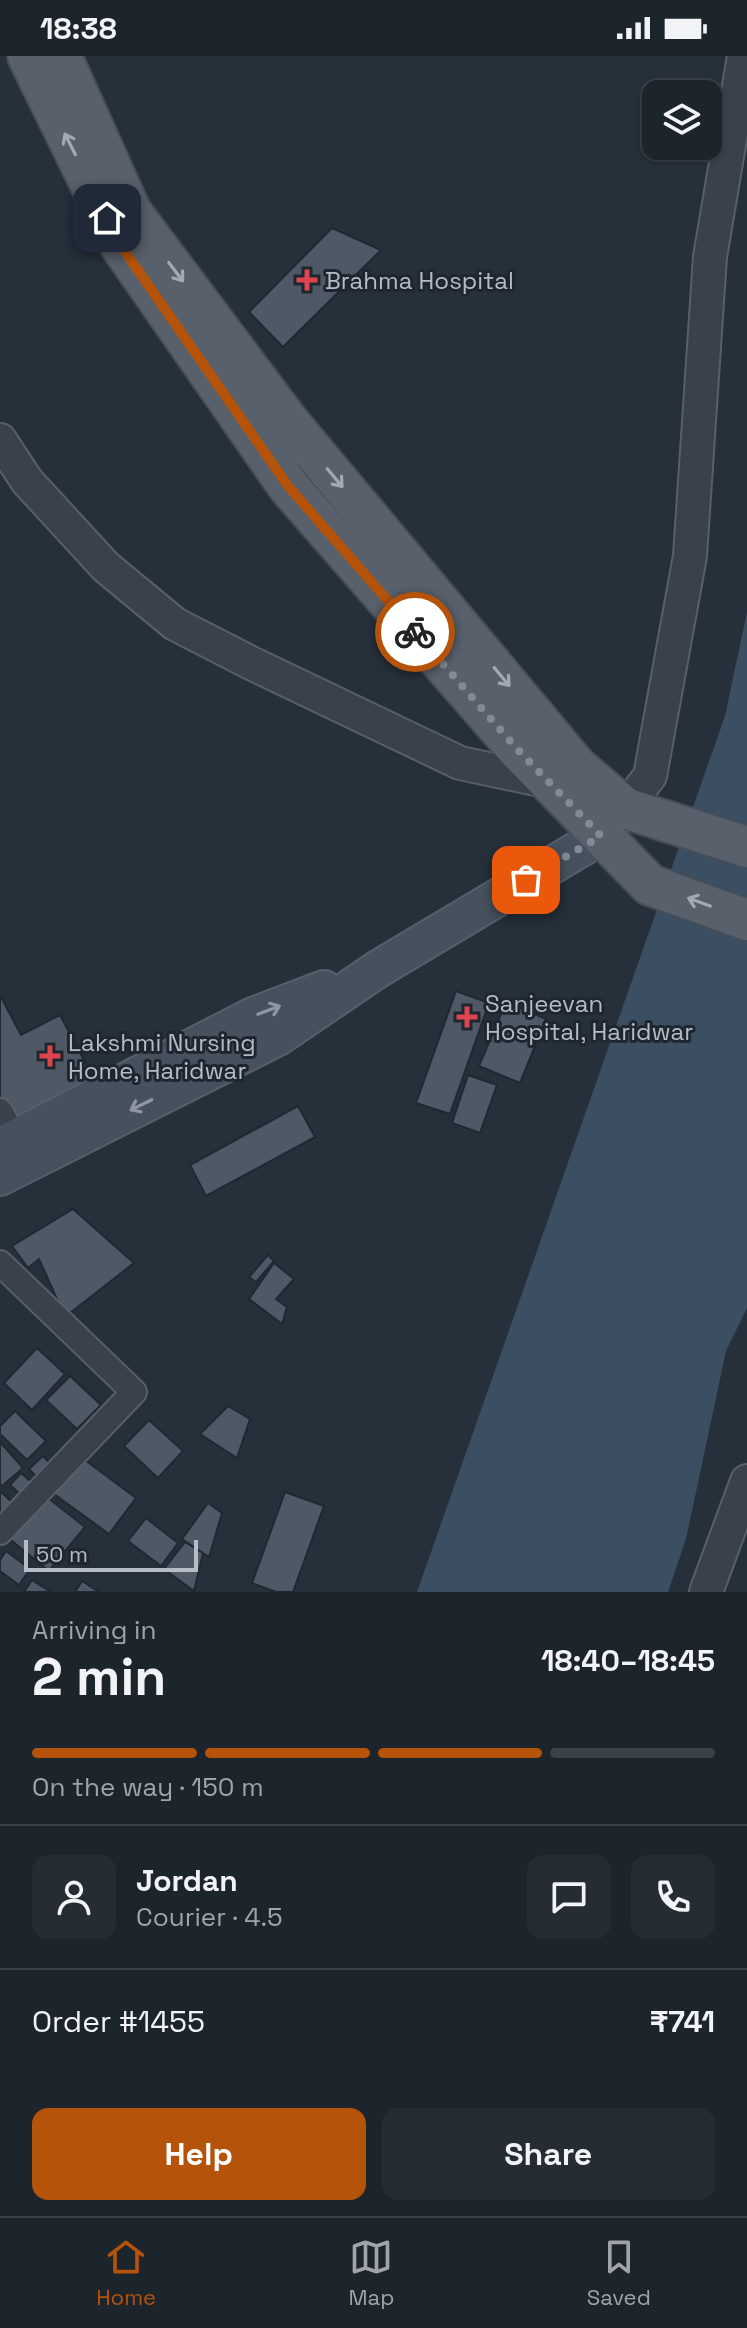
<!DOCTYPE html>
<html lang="en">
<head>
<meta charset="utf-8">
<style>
  :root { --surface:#1c242c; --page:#252c34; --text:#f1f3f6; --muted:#a0a4a9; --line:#3a4148; --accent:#b45309 }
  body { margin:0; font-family:"Space Grotesk",sans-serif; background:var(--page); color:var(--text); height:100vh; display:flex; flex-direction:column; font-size:30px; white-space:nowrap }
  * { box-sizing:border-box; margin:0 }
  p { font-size:26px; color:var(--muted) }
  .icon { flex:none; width:44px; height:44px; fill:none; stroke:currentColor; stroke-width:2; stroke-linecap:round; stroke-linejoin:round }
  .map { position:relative; height:1536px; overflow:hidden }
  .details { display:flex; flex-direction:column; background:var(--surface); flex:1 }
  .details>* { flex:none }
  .controls { position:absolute; left:642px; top:24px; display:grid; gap:16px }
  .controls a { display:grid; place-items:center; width:80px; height:80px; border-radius:16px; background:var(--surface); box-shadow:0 2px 6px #0004,0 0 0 2px var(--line); font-size:40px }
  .scale { position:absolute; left:24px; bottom:20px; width:174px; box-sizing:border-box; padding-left:8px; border:4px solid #b4bcc6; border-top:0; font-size:22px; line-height:28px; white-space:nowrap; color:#b4bcc6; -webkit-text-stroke:6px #1e2630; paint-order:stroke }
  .pin { position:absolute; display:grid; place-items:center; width:68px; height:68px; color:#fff; margin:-34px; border-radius:16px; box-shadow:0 4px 12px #0006 }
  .courier { position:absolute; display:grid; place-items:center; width:80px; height:80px; margin:-40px; border:6px solid #b45309; border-radius:50%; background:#fff; color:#222; box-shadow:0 2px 10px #0007 }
  .overview em { font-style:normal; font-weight:800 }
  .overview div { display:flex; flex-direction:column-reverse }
  .overview { display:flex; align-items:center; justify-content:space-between; height:136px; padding:0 32px }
  h1 { font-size:52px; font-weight:800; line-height:60px }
  .bar { display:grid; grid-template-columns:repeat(4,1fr); gap:12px 8px; align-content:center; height:96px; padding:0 32px }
  .bar i { height:10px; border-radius:6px; background:var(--line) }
  .bar .current { background:var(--accent) }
  .bar p { grid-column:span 4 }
  .line { display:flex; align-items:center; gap:20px; padding:0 32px; border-top:2px solid var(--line) }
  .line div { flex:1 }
  .round { display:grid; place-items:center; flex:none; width:84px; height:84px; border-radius:16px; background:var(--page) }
  .button { display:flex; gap:16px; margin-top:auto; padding:16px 32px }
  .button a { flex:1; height:92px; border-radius:16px; background:var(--accent); color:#fff; font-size:32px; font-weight:800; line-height:92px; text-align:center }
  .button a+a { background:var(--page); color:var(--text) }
  .status { display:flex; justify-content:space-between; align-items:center; height:56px; padding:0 40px; background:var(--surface); direction:ltr }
  .status svg { height:22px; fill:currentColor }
  .tab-bar { display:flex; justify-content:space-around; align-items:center; height:112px; border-top:2px solid var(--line); background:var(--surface); font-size:22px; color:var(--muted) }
  .tab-bar a { display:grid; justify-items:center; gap:4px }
  .tab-bar .current { color:var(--accent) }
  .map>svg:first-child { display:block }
</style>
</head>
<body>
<div class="status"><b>18:38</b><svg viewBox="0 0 49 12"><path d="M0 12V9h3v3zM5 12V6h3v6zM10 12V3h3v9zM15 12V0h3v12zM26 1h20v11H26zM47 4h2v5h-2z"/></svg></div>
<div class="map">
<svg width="747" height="1536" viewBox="0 0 747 1536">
  <rect width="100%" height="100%" fill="#25303b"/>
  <!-- water -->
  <path fill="#3c4e62" d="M747,556V1252L726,1295L686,1483L668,1536H417L725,660Z"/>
  <!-- building -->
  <path fill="#4e5965" stroke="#202832" stroke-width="2" d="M332,172L381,194L283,291L249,256Z
    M456,935L489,947L450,1058L416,1047Z
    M0,939L21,979L60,959L95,1025L9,1070L0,1053Z
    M506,946L546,963L520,1027L479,1010Z
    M468,1019L497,1029L480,1077L452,1067Z
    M298,1050L315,1081L206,1140L190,1109Z
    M73,1153L134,1207L65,1261L39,1203L28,1212L12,1190Z
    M268,1199L274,1205L256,1226L249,1221Z
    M274,1207L294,1223L276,1243L287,1251L282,1268L249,1243Z
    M37,1292L65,1318L32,1354L4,1327Z
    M70,1320L101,1349L77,1373L46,1344Z
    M228,1350L250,1363L237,1402L200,1378Z
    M15,1355L46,1385L27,1404L0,1378V1370Z
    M149,1364L183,1395L158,1422L124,1390Z
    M0,1386L23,1412L2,1430L0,1428Z
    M43,1400L55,1413L41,1426L29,1413Z
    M81,1401L136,1442L109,1478L54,1438Z
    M21,1417L35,1429L23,1441L10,1429Z
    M0,1435L16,1450L0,1467Z
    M285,1436L324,1450L293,1536H276L252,1527Z
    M43,1438L85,1471L49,1515L7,1481Z
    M208,1447L222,1457L209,1501L182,1483Z
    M146,1462L178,1487L161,1510L128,1485Z
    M185,1486L203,1497L194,1535L164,1513Z
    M6,1495L30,1513L19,1529L0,1515V1504Z
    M32,1524L51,1536H24Z
    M82,1525L99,1536H75Z"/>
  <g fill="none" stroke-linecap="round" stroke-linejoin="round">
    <defs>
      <path id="minor" d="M0,1055L22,1095
        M0,1207L134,1336L0,1476"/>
      <path id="tertiary" d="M0,384L27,425L106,511L175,568L251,607L460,707L550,726
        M625,752L650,720L690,500L710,201L744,0
        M706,1536L747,1425"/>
      <path id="secondary" d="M0,1090L253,960L324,933
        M0,1121L278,981L378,913L601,780L621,757"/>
      <path id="primary" d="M28,0L121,190L288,430L519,695L650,829L747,864
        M61,0L131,156L287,364L577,711L625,752L747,791"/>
    </defs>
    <!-- minor casing -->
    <use href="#minor" stroke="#575f69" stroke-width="28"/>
    <!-- tertiary casing -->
    <use href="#tertiary" stroke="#575f69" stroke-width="36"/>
    <!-- secondary casing -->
    <use href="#secondary" stroke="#575f69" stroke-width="40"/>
    <!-- primary casing -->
    <use href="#primary" stroke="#454d57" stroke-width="44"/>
    <!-- minor -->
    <use href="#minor" stroke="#39414b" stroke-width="24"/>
    <!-- tertiary -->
    <use href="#tertiary" stroke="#39414b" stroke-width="32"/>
    <!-- secondary -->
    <use href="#secondary" stroke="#47515e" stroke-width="36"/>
    <!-- primary -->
    <use href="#primary" stroke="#57606b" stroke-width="40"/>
  </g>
  <!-- one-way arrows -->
  <defs><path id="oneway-shaft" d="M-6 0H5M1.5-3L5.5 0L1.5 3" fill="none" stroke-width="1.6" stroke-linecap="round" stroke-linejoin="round" transform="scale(2)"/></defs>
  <g stroke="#a1aab4">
    <use href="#oneway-shaft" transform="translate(70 88) rotate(-117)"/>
    <use href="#oneway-shaft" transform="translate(176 216) rotate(53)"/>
    <use href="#oneway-shaft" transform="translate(335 422) rotate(50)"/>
    <use href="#oneway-shaft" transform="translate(502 621) rotate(50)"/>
    <use href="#oneway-shaft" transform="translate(699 846) rotate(-160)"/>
  </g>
  <g stroke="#8e97a2">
    <use href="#oneway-shaft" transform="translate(269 954) rotate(-21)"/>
    <use href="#oneway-shaft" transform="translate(141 1049) rotate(154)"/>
  </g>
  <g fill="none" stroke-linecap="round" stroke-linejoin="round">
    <!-- done -->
    <path stroke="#828b95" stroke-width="8" stroke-dasharray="0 14.4" d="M415,576L519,695L601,780L526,824"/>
    <!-- route -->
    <path stroke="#b45309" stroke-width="10" d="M107,162L121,190L288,430L415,576"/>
  </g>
  <!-- markers -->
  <g fill="#e0444e" stroke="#1e2630" stroke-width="3">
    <path d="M303 212h8v8h8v8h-8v8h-8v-8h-8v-8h8z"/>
    <path d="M463 949h8v8h8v8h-8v8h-8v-8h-8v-8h8z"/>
    <path d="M46 988h8v8h8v8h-8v8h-8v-8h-8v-8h8z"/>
  </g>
  <g text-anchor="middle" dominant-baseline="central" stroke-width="6" stroke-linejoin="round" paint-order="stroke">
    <!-- poi labels -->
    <g font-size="24" fill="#b4bcc6" stroke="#1e2630" text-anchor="start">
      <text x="325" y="224">Brahma Hospital</text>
      <text x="485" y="947">Sanjeevan<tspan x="485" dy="28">Hospital, Haridwar</tspan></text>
      <text x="68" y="986">Lakshmi Nursing<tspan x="68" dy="28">Home, Haridwar</tspan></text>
    </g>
  </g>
</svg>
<div class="controls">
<a><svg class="icon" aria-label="layers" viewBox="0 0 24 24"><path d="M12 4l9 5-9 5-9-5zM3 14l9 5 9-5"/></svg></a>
</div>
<div class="scale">50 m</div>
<div class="pin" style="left:526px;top:824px;background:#ea580c"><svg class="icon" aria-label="bag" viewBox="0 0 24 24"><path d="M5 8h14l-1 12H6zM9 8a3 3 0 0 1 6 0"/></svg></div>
<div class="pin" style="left:107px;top:162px;background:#1f2937"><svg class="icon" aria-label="home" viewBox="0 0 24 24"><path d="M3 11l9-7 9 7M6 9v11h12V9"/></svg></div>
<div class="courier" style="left:415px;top:576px"><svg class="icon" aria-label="bike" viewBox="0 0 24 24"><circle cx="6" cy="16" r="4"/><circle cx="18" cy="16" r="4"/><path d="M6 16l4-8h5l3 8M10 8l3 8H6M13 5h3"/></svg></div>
</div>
<section class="details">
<div class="overview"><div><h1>2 min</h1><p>Arriving in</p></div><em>18:40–18:45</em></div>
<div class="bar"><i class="current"></i><i class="current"></i><i class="current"></i><i></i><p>On the way · 150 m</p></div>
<div class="line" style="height:144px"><a class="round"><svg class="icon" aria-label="person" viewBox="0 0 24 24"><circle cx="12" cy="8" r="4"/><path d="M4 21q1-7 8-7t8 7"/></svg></a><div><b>Jordan</b><p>Courier · 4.5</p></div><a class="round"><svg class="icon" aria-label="chat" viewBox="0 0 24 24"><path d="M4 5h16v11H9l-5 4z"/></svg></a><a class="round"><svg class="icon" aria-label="phone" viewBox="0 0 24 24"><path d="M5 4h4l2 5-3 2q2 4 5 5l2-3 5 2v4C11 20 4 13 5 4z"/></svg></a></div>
<div class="line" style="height:104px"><div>Order #1455</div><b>₹741</b></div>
<div class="button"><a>Help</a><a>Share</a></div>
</section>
<nav class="tab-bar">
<a class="current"><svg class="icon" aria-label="home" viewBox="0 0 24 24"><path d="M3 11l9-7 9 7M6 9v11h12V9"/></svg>Home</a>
<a><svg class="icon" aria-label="map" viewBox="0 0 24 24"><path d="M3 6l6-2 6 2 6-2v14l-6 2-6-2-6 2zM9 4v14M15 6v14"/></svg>Map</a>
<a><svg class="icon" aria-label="saved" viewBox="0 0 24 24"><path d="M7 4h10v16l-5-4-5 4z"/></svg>Saved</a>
</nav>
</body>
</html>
